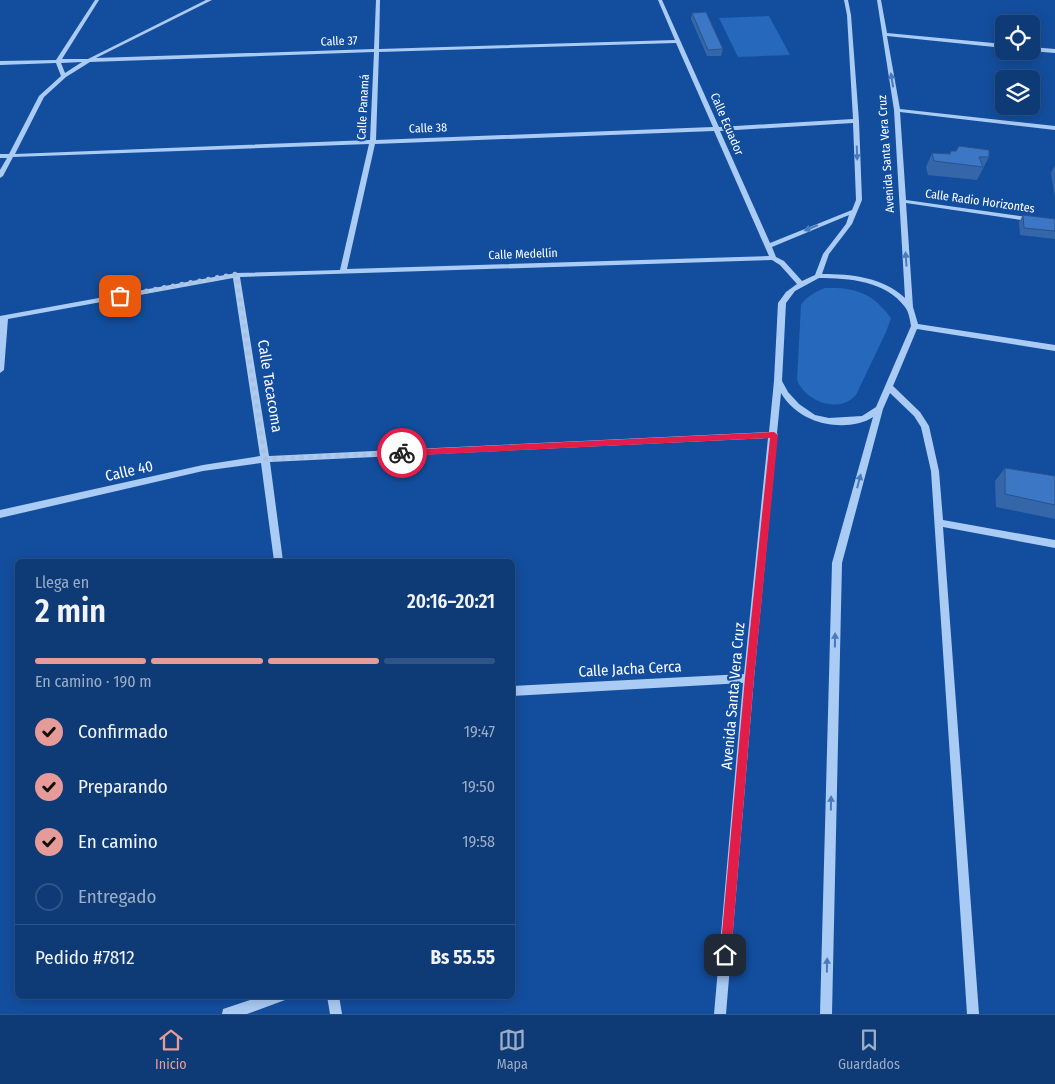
<!DOCTYPE html>
<html lang="es">
<head>
<meta charset="utf-8">
<style>
  :root { --surface:#0e3a76; --page:#17417b; --text:#f1f3f6; --muted:#9badc5; --line:#2e5488; --accent:#e69b98 }
  body { margin:0; font-family:"Fira Sans Condensed",sans-serif; background:var(--page); color:var(--text); height:100vh; display:flex; flex-direction:column; font-size:19px; white-space:nowrap }
  * { box-sizing:border-box; margin:0 }
  p { font-size:16px; color:var(--muted) }
  .icon { flex:none; width:28px; height:28px; fill:none; stroke:currentColor; stroke-width:2; stroke-linecap:round; stroke-linejoin:round }
  .map { position:relative; flex:1; overflow:hidden }
  .details { position:absolute; left:15px; top:559px; width:500px; height:440px; display:flex; flex-direction:column; background:var(--surface); border-radius:8px; box-shadow:0 2px 12px #0003,0 0 0 1px var(--line) }
  .details>* { flex:none }
  .buttons { position:absolute; left:995px; top:15px; display:grid; gap:10px }
  .buttons a { display:grid; place-items:center; width:45px; height:45px; border-radius:8px; background:var(--surface); box-shadow:0 2px 12px #0003,0 0 0 1px var(--line); font-size:25px }
  .pin { position:absolute; display:grid; place-items:center; width:42px; height:42px; color:#fff; margin:-21px; border-radius:10px; box-shadow:0 2px 8px #0006 }
  .courier { position:absolute; display:grid; place-items:center; width:50px; height:50px; margin:-25px; border:4px solid #e11d48; border-radius:50%; background:#fff; color:#222; box-shadow:0 1px 6px #0007 }
  .overview em { font-style:normal; font-weight:600 }
  .overview div { display:flex; flex-direction:column-reverse }
  .overview { display:flex; align-items:center; justify-content:space-between; height:85px; padding:0 20px }
  h1 { font-size:32px; font-weight:600; line-height:38px }
  .bar { display:grid; grid-template-columns:repeat(4,1fr); gap:8px 5px; align-content:center; height:60px; padding:0 20px }
  .bar i { height:6px; border-radius:4px; background:var(--line) }
  .bar .active { background:var(--accent) }
  .bar p { grid-column:span 4 }
  .line { display:flex; align-items:center; gap:12px; padding:0 20px; border-top:1px solid var(--line) }
  .line div { flex:1 }
  ol { padding:0 20px; list-style:none }
  li { display:flex; align-items:center; gap:15px; height:55px }
  li p { margin-inline-start:auto }
  li .icon { padding:5px; border-radius:50%; background:var(--accent); color:#111; stroke-width:4 }
  li:last-child { color:var(--muted) }
  li i { width:28px; height:28px; border:2px solid var(--line); border-radius:50% }
  .tab-bar { display:flex; justify-content:space-around; align-items:center; height:70px; border-top:1px solid var(--line); background:var(--surface); font-size:14px; color:var(--muted) }
  .tab-bar a { display:grid; justify-items:center; gap:2px }
  .tab-bar .active { color:var(--accent) }
  .map>svg:first-child { display:block }
</style>
</head>
<body>
<div class="map">
<svg width="1055" height="1014" viewBox="0 0 1055 1014">
  <rect width="100%" height="100%" fill="#134e9e"/>
  <!-- green -->
  <path fill="#2668bc" d="M769,16L790,55L738,57L719,18Z
    M825,288C855,287 873,293 891,318L886,332L856,395C839,414 806,402 797,380L801,305C807,296 815,292 825,288Z"/>
  <g fill="none" stroke-linecap="round" stroke-linejoin="round">
    <!-- minor -->
    <path fill="#aacbf4" fill-rule="evenodd" d="M95,0H99L62,59H88L206,0H212L96,58L374,49L376,0H380L379,49L675,40L658,0H662L719,127L853,119L847,15L844,0H848L851,15L859,121L862,200L852,224L829,254L822,274C851,274 883,277 905,298L894,110L877,0H881L887,33L1004,44V48L887,36L900,109L1055,126V130L900,112L906,200L1055,221V225L906,203L913,307L918,324L1055,345V351L917,329L893,386L920,412L929,426L939,471L943,520L1055,540V548L943,527L979,1014H967L931,471L921,427L914,416L890,393L883,409L842,563L832,1014H820L832,563L873,417C857,428 828,427 811,419C799,414 787,404 781,393L777,433L778,435L777,437L754,678L726,1014H714L743,683L512,696V686L744,674L768,438L270,462L283,561H274L261,463L203,471L0,518V510L203,465L260,456L233,278L8,319L4,370L0,373V316L236,273L340,270L369,144L13,157L3,176L0,178V170L7,158H0V154H9L39,96L61,76L56,63L0,65V61L56,60ZM676,43L713,127L376,140L379,52ZM374,52L370,140L15,154L44,97L66,77L90,62ZM82,62L65,73L61,63ZM853,123L856,200L852,210L770,243L720,131ZM714,131L769,256L347,269L375,144ZM849,215L846,224L823,254L815,275L802,281L784,261L776,257L772,247ZM772,260L780,265L797,284L786,292L778,303L774,381L769,432L269,456L240,277ZM819,278C849,278 886,281 905,307C909,312 910,320 911,326L876,407L862,416L829,418L815,415L799,404L788,392L782,381L786,303L795,291Z
      M1031,47L1055,49V53L1031,51Z
      M262,996H287L285,1000L247,1014H222L223,1009Z
      M327,996H339L342,1014H330Z"/>
  </g>
  <!-- wall -->
  <path fill="#3466a9" d="M692,13L723,49L721,56H707L691,19Z
    M951,151L989,157L977,180L928,175L926,167L932,153L949,154Z
    M1055,165V198L1051,173Z
    M1023,215L1055,219V239L1020,235L1019,222Z
    M1005,468L1055,476V519L996,507L995,481Z"/>
  <!-- building -->
  <path fill="#3c77c5" stroke="#2a538a" d="M706,12L723,49L708,50L692,13Z
    M959,146L989,150V157H979L983,167L934,161L932,153L950,154L951,151H956Z
    M1023,215L1055,219V231L1024,228Z
    M1005,468L1055,476V505L1005,494Z"/>
  <!-- one-way arrows -->
  <defs><path id="oneway-solid" d="M-6-.8H1V-3.2L6.5 0L1 3.2V.8H-6Z" transform="scale(1.25)"/></defs>
  <g fill="#487abc">
    <use href="#oneway-solid" transform="translate(892 80) rotate(-99)"/>
    <use href="#oneway-solid" transform="translate(857 153) rotate(88)"/>
    <use href="#oneway-solid" transform="translate(811 228) rotate(158)"/>
    <use href="#oneway-solid" transform="translate(906 259) rotate(-94)"/>
    <use href="#oneway-solid" transform="translate(859 481) rotate(-75)"/>
    <use href="#oneway-solid" transform="translate(835 640) rotate(-89)"/>
    <use href="#oneway-solid" transform="translate(831 803) rotate(-89)"/>
    <use href="#oneway-solid" transform="translate(827 965) rotate(-89)"/>
  </g>
  <!-- route -->
  <path fill="#e11d48" d="M774,432L778,435L754,678L731,955L729,959L725,960L721,959L720,955L745,678L770,438L402,456L398,453L402,450Z"/>
  <g fill="none" stroke-linecap="round" stroke-linejoin="round">
    <!-- done -->
    <path stroke="#acc1dd" stroke-width="5" stroke-dasharray="0 9" d="M120,296L236,274L265,459L402,453"/>
  </g>
  <g text-anchor="middle" dominant-baseline="central" stroke-width="4.5" stroke-linejoin="round" paint-order="stroke">
    <!-- far-street labels -->
    <g font-size="12" fill="#fff" stroke="#134e9e">
      <text transform="translate(339 41) rotate(-2)">Calle 37</text>
      <text transform="translate(363 107) rotate(-87)">Calle Panamá</text>
      <text transform="translate(727 124) rotate(67)">Calle Ecuador</text>
      <text transform="translate(428 128) rotate(-2)">Calle 38</text>
      <text transform="translate(886 154) rotate(-94)">Avenida Santa Vera Cruz</text>
      <text transform="translate(980 201) rotate(8)">Calle Radio Horizontes</text>
      <text transform="translate(523 254) rotate(-2)">Calle Medellín</text>
    </g>
    <!-- street labels -->
    <g font-size="15" fill="#fff" stroke="#134e9e">
      <text transform="translate(270 386) rotate(81)">Calle Tacacoma</text>
      <text transform="translate(129 471) rotate(-13)">Calle 40</text>
      <text transform="translate(630 669) rotate(-3)">Calle Jacha Cerca</text>
      <text transform="translate(733 696) rotate(-85)">Avenida Santa Vera Cruz</text>
    </g>
  </g>
</svg>
<div class="buttons">
<a><svg class="icon" aria-label="locate" viewBox="0 0 24 24"><circle cx="12" cy="12" r="6"/><path d="M12 2v4M12 18v4M2 12h4M18 12h4"/></svg></a>
<a><svg class="icon" aria-label="layers" viewBox="0 0 24 24"><path d="M12 4l9 5-9 5-9-5zM3 14l9 5 9-5"/></svg></a>
</div>
<div class="pin" style="left:120px;top:296px;background:#ea580c"><svg class="icon" aria-label="bag" viewBox="0 0 24 24"><path d="M5 8h14l-1 12H6zM9 8a3 3 0 0 1 6 0"/></svg></div>
<div class="pin" style="left:725px;top:955px;background:#1f2937"><svg class="icon" aria-label="home" viewBox="0 0 24 24"><path d="M3 11l9-7 9 7M6 9v11h12V9"/></svg></div>
<div class="courier" style="left:402px;top:453px"><svg class="icon" aria-label="bike" viewBox="0 0 24 24"><circle cx="6" cy="16" r="4"/><circle cx="18" cy="16" r="4"/><path d="M6 16l4-8h5l3 8M10 8l3 8H6M13 5h3"/></svg></div>
<section class="details">
<div class="overview"><div><h1>2 min</h1><p>Llega en</p></div><em>20:16–20:21</em></div>
<div class="bar"><i class="active"></i><i class="active"></i><i class="active"></i><i></i><p>En camino · 190 m</p></div>
<ol>
<li><svg class="icon" aria-label="check" viewBox="0 0 24 24"><path d="M5 12l5 5 9-10"/></svg>Confirmado<p>19:47</p></li>
<li><svg class="icon" aria-label="check" viewBox="0 0 24 24"><path d="M5 12l5 5 9-10"/></svg>Preparando<p>19:50</p></li>
<li><svg class="icon" aria-label="check" viewBox="0 0 24 24"><path d="M5 12l5 5 9-10"/></svg>En camino<p>19:58</p></li>
<li><i></i>Entregado</li>
</ol>
<div class="line" style="height:65px"><div>Pedido #7812</div><b>Bs 55.55</b></div>
</section>
</div>
<nav class="tab-bar">
<a class="active"><svg class="icon" aria-label="home" viewBox="0 0 24 24"><path d="M3 11l9-7 9 7M6 9v11h12V9"/></svg>Inicio</a>
<a><svg class="icon" aria-label="map" viewBox="0 0 24 24"><path d="M3 6l6-2 6 2 6-2v14l-6 2-6-2-6 2zM9 4v14M15 6v14"/></svg>Mapa</a>
<a><svg class="icon" aria-label="saved" viewBox="0 0 24 24"><path d="M7 4h10v16l-5-4-5 4z"/></svg>Guardados</a>
</nav>
</body>
</html>
